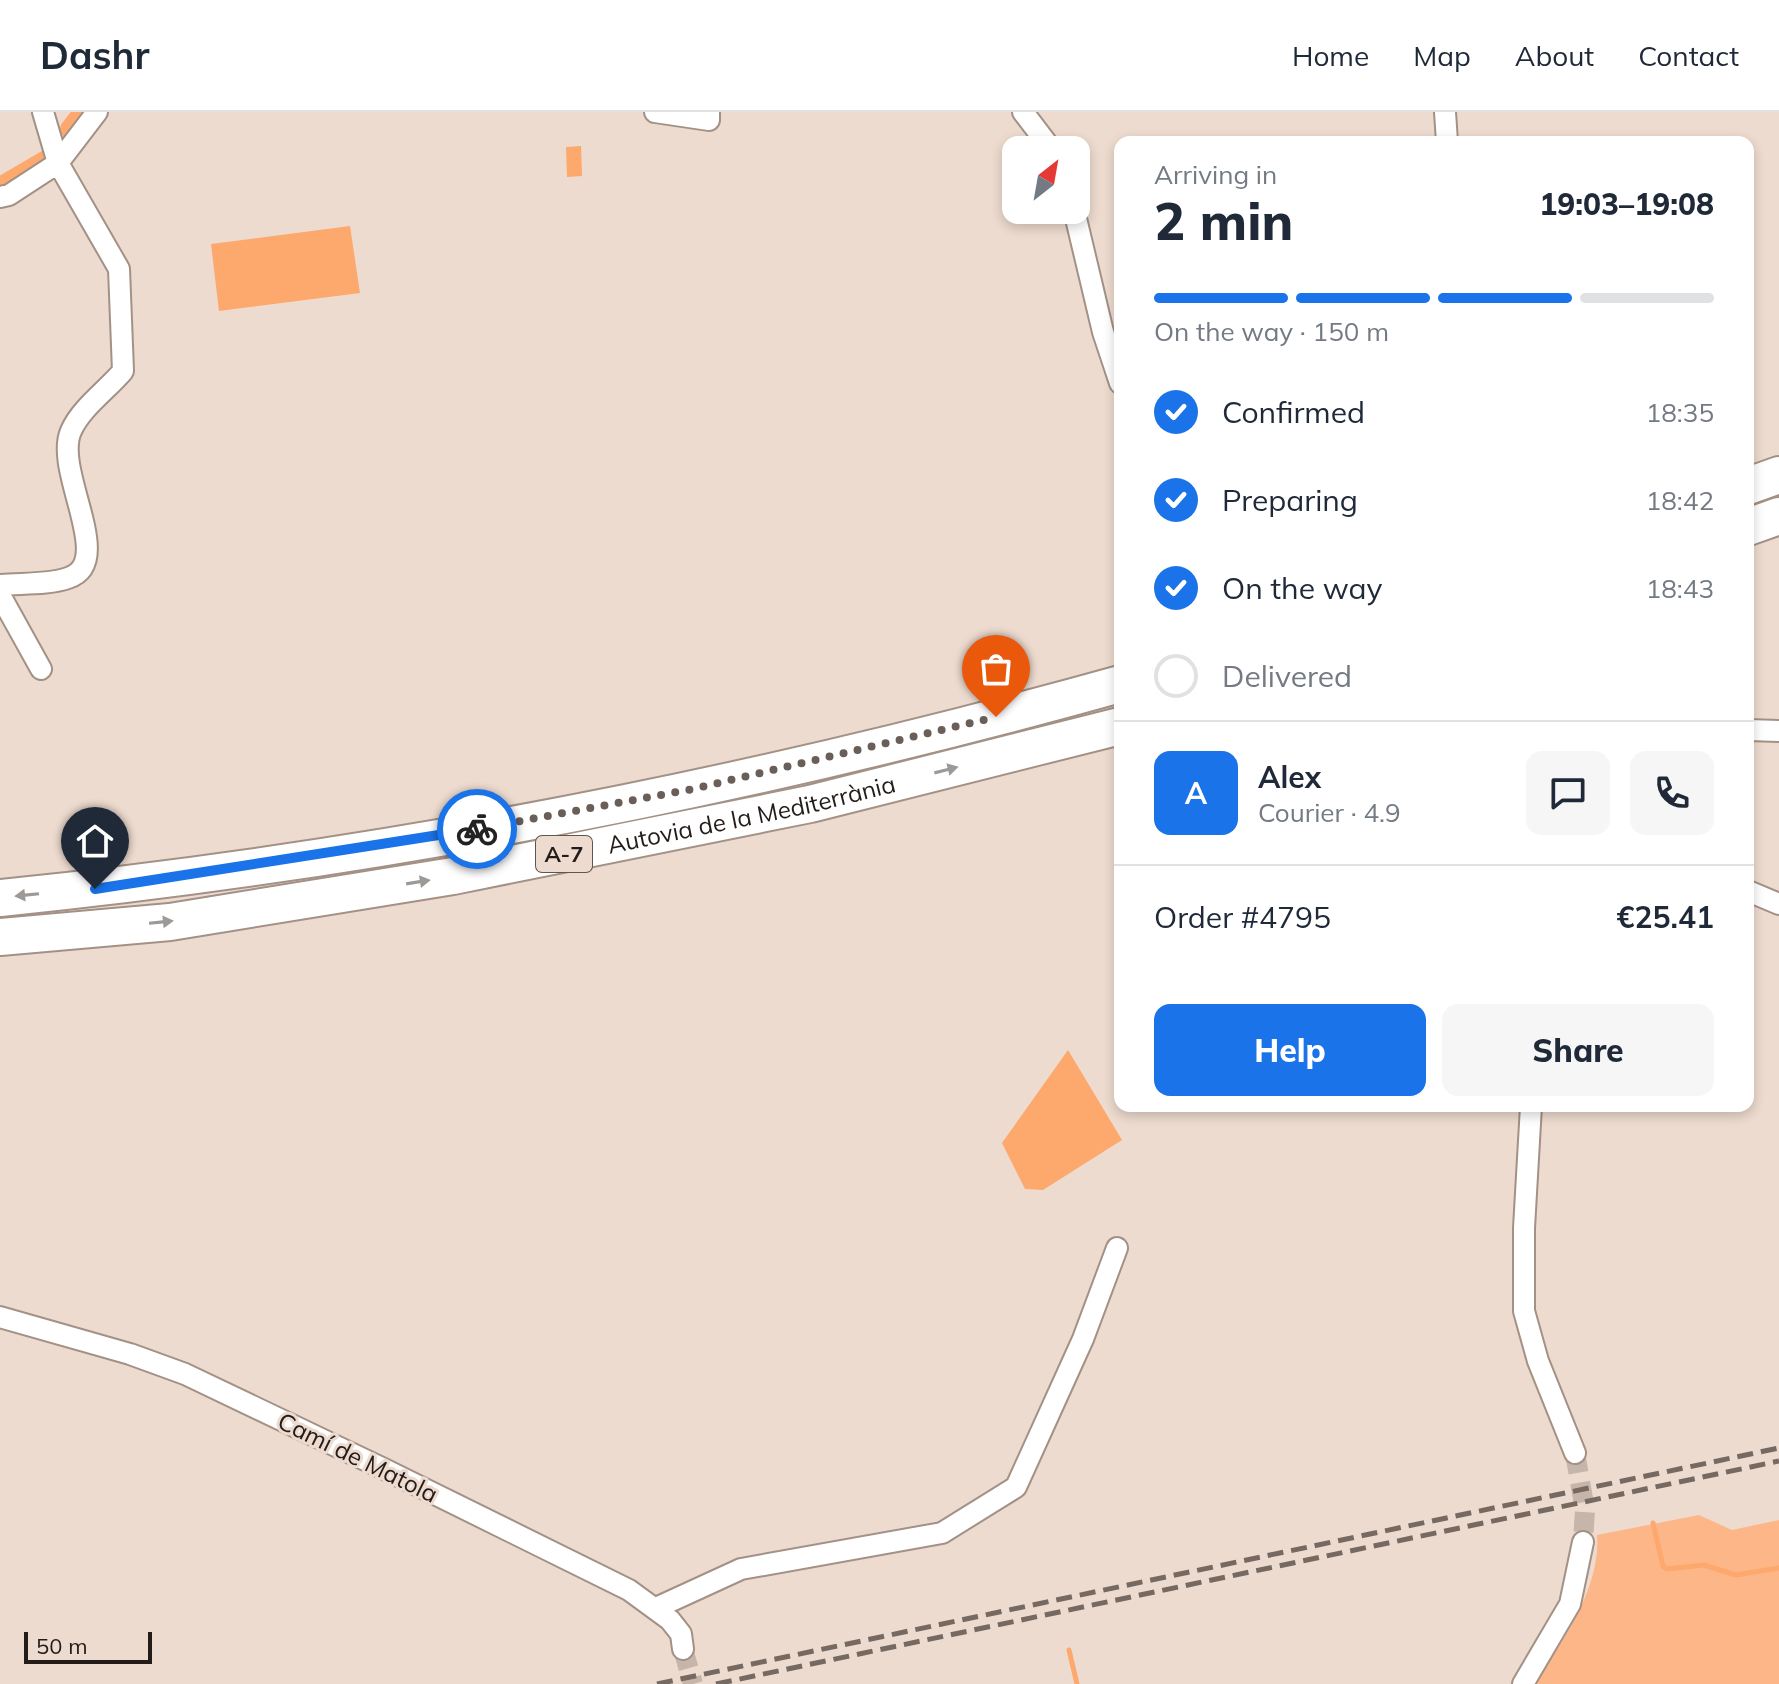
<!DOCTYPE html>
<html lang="en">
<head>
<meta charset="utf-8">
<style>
  :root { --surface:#fff; --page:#f6f6f7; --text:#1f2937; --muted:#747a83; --line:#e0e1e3; --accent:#1a73e8 }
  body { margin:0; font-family:Mulish,sans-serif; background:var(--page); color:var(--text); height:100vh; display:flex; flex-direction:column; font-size:30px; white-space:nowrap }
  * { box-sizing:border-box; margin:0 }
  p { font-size:26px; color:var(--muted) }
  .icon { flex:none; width:44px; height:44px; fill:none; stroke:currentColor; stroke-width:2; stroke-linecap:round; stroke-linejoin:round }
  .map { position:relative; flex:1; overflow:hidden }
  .sheet { position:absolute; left:1114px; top:24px; width:640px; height:976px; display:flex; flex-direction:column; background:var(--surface); border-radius:16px; box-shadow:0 4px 12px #0003 }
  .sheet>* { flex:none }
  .needle { width:52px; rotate:31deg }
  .fabs { position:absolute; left:1002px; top:24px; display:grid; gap:16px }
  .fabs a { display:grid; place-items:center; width:88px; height:88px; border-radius:16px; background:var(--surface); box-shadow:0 4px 12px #0003; font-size:40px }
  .scale { position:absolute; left:24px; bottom:20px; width:128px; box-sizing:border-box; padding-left:8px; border:4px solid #231c18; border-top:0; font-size:22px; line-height:28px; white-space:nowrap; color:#231c18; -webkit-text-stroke:6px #eedbcf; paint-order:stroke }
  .pin { position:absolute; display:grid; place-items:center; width:68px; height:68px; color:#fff; margin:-82px -34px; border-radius:50% 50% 50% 0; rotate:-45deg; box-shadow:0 0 8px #0007 }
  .pin .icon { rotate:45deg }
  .courier { position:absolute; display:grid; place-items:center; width:80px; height:80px; margin:-40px; border:6px solid #1a73e8; border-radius:50%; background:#fff; color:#222; box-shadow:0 2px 10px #0007 }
  .summary em { font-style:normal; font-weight:800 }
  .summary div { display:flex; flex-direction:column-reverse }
  .summary { display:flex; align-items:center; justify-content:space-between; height:136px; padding:0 40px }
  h1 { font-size:52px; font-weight:800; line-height:60px }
  .bar { display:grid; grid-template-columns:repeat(4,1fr); gap:12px 8px; align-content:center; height:96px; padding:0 40px }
  .bar i { height:10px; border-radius:6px; background:var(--line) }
  .bar .current { background:var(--accent) }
  .bar p { grid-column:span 4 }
  .line { display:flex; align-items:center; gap:20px; padding:0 40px; border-top:2px solid var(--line) }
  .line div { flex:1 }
  .round { display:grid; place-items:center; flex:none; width:84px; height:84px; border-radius:16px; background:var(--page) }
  ol { padding:0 40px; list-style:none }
  li { display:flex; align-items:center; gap:24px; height:88px }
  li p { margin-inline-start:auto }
  li .icon { padding:8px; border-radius:50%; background:var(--accent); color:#fff; stroke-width:4 }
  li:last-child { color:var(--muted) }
  li i { width:44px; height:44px; border:4px solid var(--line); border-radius:50% }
  .button { display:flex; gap:16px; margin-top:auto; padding:16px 40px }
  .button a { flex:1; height:92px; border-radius:16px; background:var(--accent); color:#fff; font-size:32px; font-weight:800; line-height:92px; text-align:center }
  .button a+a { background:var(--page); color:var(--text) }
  header { display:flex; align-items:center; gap:48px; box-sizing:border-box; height:112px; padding:0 40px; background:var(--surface); border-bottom:2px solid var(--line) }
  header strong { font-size:38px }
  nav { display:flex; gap:44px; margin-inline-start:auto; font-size:28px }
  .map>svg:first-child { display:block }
</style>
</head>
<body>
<header>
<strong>Dashr</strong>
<nav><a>Home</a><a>Map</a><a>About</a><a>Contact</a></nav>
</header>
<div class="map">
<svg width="1779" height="1572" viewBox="0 0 1779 1572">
  <rect width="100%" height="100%" fill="#eedbcf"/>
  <!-- green -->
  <path fill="#fcb688" d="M1699,1403L1732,1418L1779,1408V1572H1532C1562,1533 1601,1475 1597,1423Z"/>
  <!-- water -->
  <path fill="#fda86c" d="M581,34L582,64L567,65L566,35Z
    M350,114L360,181L219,199L211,132Z
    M1068,938L1122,1028L1043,1078L1025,1077L1002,1031Z"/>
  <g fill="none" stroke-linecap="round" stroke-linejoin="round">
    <!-- stream -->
    <path stroke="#fda86c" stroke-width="5" d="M1653,1411L1663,1454L1667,1457L1704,1453L1736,1463L1779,1456
      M1069,1538L1077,1572"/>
    <!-- canal -->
    <path stroke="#fda86c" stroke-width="18" d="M69,17L82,0
      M0,74L46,47"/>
    <!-- minor-tunnel -->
    <path stroke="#c5b5aa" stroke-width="20" stroke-dasharray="20 10" stroke-linecap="butt" d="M1575,1341L1585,1398L1583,1430
      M683,1537L693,1572"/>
    <defs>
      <path id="minor" d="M655,0L709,8V0
        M1023,0L1052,38
        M1445,0L1447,30
        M0,85L9,83L58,51L97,0
        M1074,98L1103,220L1120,271
        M0,473C21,471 48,473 68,466C117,450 53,359 71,319C81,296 107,278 123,259L119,157L58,51L43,0
        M0,483L41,557
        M1748,618L1779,619
        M1748,779L1779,792
        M1531,994L1524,1116V1199L1538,1249L1575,1341
        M0,1205L130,1242L185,1262L384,1357L629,1478L670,1508L681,1522L683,1537
        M656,1496L741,1457L942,1421L1016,1375L1083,1227L1117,1136
        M1523,1572L1570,1492L1583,1430"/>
      <g id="motorway">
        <path d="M1748,374L1779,363"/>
        <path d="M1748,415L1779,404"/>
        <path d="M0,786C378,748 754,674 1120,572"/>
        <path id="s1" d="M0,825L170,810L453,764L810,692L1120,614"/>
      </g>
    </defs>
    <!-- minor casing -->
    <use href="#minor" stroke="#a39186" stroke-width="24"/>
    <!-- motorway casing -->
    <use href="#motorway" stroke="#a39186" stroke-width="40"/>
    <!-- minor -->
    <use href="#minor" stroke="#fff" stroke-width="20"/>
    <!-- motorway -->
    <use href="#motorway" stroke="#fff" stroke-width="36"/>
    <!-- rail -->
    <path stroke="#756962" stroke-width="5" stroke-dasharray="16 8" stroke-linecap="butt" d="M657,1572L1779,1336
      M716,1572L1779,1349"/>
  </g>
  <!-- one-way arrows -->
  <defs><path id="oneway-solid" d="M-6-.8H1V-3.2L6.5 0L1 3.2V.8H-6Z" transform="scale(2)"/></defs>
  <g fill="#9c9997">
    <use href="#oneway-solid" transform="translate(946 658) rotate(-14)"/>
    <use href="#oneway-solid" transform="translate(418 770) rotate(-9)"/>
    <use href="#oneway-solid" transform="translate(27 783) rotate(174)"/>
    <use href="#oneway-solid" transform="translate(161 810) rotate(-6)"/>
  </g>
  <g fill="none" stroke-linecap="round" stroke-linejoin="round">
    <!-- done -->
    <path stroke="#6a5f58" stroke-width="8" stroke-dasharray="0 14.4" d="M477,717L693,677L996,605"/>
    <!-- route -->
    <path stroke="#1a73e8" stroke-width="10" d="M95,777L477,717"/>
  </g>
  <g text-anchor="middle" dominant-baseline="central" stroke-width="6" stroke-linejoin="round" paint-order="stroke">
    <!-- shield labels -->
    <rect fill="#eedbcf" stroke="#60554f" stroke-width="2" x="536" y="724" width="56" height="36" rx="6"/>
    <g font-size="22" font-weight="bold" fill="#231c18">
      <text x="564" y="742">A-7</text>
    </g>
    <!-- street labels -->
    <g font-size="24" fill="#231c18" stroke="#eedbcf">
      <text stroke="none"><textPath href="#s1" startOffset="762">Autovia de la Mediterrània</textPath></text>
      <text transform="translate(358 1345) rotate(26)">Camí de Matola</text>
    </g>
  </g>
</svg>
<div class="fabs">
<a><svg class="needle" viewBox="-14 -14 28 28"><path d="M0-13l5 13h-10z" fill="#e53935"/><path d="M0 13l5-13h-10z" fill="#747a83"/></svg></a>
</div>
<div class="scale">50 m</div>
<div class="pin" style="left:996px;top:605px;background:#ea580c"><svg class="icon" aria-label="bag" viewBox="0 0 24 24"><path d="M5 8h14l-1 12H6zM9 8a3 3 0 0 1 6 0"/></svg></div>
<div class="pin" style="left:95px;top:777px;background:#1f2937"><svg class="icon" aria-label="home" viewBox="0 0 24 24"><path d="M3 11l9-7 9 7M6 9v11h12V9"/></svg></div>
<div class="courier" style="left:477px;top:717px"><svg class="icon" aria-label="bike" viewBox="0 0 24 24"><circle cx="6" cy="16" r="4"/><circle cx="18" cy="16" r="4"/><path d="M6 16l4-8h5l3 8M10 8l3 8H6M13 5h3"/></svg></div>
<section class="sheet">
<div class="summary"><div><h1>2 min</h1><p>Arriving in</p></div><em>19:03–19:08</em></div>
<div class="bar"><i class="current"></i><i class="current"></i><i class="current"></i><i></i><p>On the way · 150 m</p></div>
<ol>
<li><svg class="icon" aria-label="check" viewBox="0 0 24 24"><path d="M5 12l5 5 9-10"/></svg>Confirmed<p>18:35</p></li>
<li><svg class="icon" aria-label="check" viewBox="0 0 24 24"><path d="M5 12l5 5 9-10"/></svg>Preparing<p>18:42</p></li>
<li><svg class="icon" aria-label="check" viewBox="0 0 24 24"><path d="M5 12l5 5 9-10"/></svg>On the way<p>18:43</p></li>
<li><i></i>Delivered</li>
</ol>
<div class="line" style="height:144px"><b class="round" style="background:var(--accent);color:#fff">A</b><div><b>Alex</b><p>Courier · 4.9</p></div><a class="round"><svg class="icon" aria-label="chat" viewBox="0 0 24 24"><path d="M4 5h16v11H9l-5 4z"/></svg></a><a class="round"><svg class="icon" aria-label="phone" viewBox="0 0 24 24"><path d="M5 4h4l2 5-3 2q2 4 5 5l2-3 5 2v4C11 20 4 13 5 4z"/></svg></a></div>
<div class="line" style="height:104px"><div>Order #4795</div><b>€25.41</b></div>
<div class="button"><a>Help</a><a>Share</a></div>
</section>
</div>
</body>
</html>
